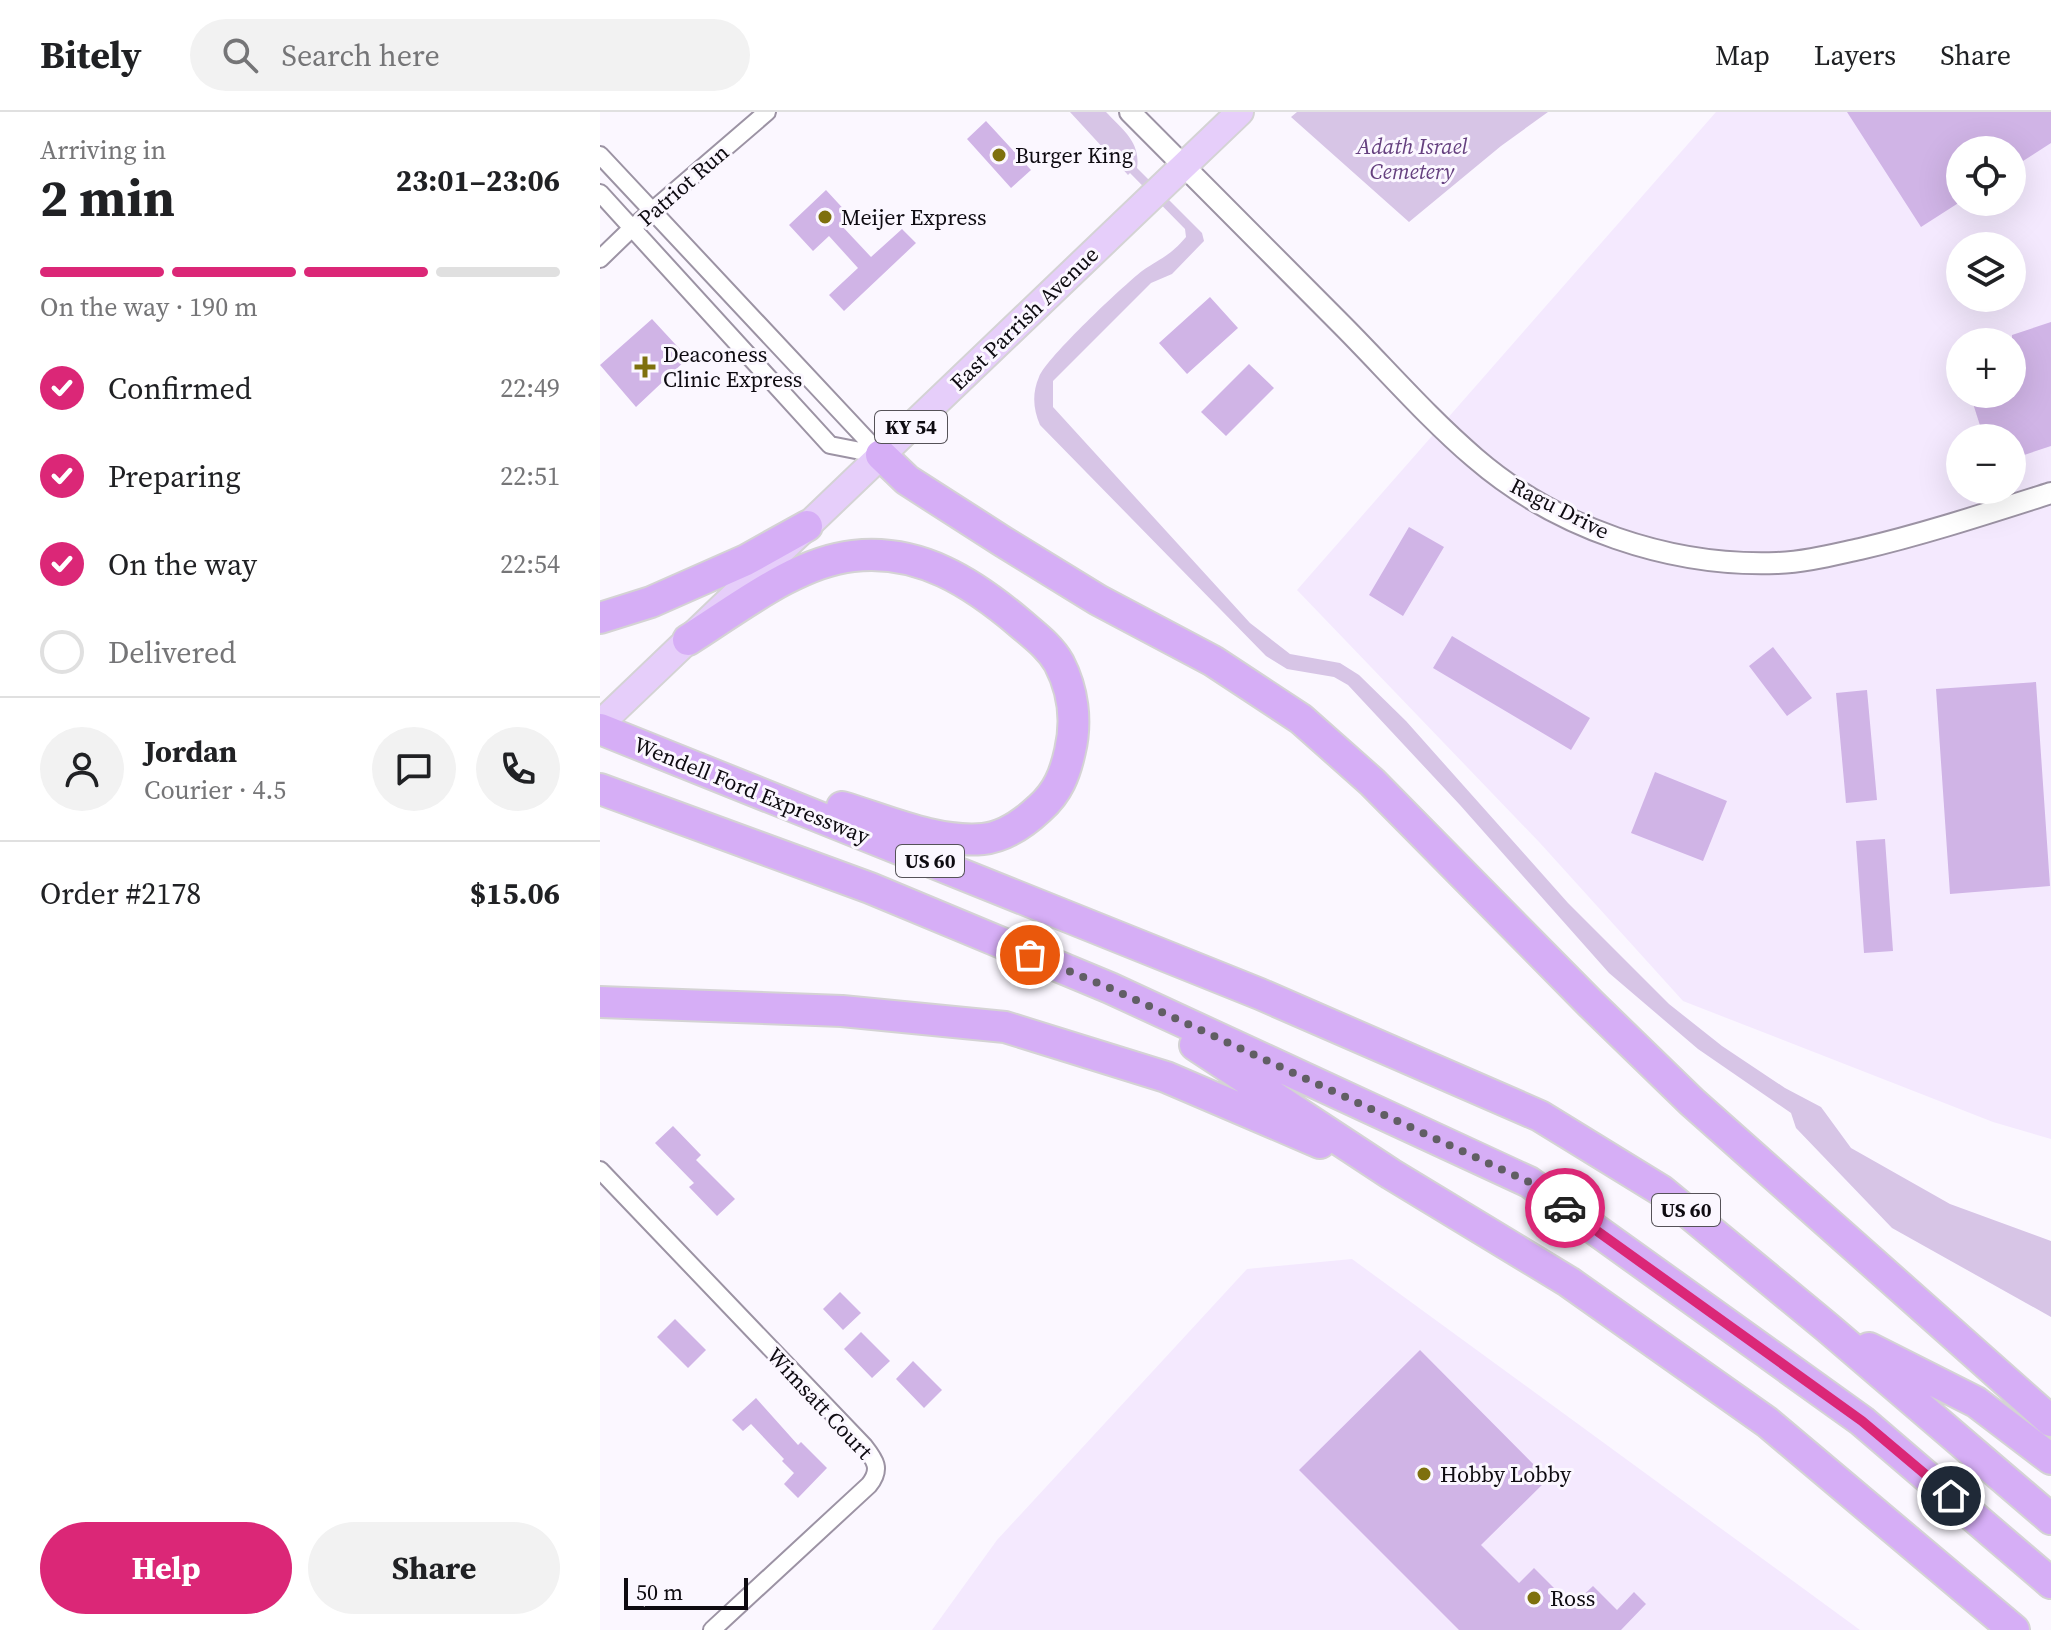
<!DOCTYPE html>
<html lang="en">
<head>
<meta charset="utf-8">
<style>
  :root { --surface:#fff; --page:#f2f2f2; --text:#202124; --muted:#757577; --line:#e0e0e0; --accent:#db2777 }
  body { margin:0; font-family:"Source Serif 4",serif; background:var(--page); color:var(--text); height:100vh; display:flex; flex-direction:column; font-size:30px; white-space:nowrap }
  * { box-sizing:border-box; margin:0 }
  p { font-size:26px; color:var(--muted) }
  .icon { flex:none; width:44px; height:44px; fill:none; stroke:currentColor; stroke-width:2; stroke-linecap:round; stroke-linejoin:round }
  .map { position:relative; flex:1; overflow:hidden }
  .side { display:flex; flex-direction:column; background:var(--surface); width:600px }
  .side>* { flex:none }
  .tools { position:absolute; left:1346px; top:24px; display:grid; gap:16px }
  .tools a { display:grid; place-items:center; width:80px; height:80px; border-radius:50%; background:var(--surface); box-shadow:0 8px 32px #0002; font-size:40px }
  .scale { position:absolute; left:24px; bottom:20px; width:124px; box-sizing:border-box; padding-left:8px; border:4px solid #0e0b11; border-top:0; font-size:22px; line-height:28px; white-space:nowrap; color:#0e0b11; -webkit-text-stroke:6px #fbf7ff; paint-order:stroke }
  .pin { position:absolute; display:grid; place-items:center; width:68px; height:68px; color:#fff; margin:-34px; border:4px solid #fff; border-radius:50%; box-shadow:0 2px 8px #0007 }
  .courier { position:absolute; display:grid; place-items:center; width:80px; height:80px; margin:-40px; border:6px solid #db2777; border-radius:50%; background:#fff; color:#222; box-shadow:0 2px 10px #0007 }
  .overview em { font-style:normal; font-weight:700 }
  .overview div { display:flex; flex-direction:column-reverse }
  .overview { display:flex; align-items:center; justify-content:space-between; height:136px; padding:0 40px }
  h1 { font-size:52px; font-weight:700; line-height:60px }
  .bar { display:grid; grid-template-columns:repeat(4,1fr); gap:12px 8px; align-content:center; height:96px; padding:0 40px }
  .bar i { height:10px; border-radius:6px; background:var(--line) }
  .bar .current { background:var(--accent) }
  .bar p { grid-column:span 4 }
  .line { display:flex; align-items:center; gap:20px; padding:0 40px; border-top:2px solid var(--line) }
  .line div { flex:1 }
  .round { display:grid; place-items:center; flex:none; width:84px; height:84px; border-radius:42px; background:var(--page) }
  ol { padding:0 40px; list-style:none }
  li { display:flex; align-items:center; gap:24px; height:88px }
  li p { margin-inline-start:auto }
  li .icon { padding:8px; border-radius:50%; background:var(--accent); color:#fff; stroke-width:4 }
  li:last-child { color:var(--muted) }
  li i { width:44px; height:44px; border:4px solid var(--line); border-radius:50% }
  .action { display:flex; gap:16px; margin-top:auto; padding:16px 40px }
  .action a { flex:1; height:92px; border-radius:48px; background:var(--accent); color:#fff; font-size:32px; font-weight:700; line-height:92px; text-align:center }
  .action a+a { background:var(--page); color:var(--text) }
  header { display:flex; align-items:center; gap:48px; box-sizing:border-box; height:112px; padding:0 40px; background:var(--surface); border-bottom:2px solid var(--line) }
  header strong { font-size:38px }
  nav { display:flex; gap:44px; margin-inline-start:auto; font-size:28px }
  .search { width:560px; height:72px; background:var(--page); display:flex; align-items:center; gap:20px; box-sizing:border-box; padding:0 28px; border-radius:44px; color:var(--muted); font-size:30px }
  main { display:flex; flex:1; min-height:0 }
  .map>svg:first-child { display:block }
</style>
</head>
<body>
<header>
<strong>Bitely</strong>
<div class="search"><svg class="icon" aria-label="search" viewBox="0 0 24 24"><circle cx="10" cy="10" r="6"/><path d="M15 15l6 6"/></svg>Search here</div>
<nav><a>Map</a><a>Layers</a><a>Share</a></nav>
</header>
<main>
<section class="side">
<div class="overview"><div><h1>2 min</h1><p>Arriving in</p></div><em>23:01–23:06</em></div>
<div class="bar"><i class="current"></i><i class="current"></i><i class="current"></i><i></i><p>On the way · 190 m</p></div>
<ol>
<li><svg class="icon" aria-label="check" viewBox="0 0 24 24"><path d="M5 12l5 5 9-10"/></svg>Confirmed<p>22:49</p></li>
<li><svg class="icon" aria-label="check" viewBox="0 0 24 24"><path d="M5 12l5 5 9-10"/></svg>Preparing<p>22:51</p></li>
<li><svg class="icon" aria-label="check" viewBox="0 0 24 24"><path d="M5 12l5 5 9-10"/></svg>On the way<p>22:54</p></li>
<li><i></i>Delivered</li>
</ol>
<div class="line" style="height:144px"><a class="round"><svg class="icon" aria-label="person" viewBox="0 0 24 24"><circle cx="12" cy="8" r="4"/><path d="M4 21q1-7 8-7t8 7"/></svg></a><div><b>Jordan</b><p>Courier · 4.5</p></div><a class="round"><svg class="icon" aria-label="chat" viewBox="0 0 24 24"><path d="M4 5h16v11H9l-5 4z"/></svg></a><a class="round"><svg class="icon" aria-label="phone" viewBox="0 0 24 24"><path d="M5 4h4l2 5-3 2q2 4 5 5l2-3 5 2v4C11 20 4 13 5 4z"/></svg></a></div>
<div class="line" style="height:104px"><div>Order #2178</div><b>$15.06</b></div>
<div class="action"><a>Help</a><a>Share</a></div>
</section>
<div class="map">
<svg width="1451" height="1518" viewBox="0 0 1451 1518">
  <rect width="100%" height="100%" fill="#fbf7ff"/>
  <!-- built -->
  <path fill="#f4e9fe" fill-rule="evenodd" d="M1116,0H1451V1027L1393,1010L1083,889L940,731L697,478ZM1360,38H1412V90H1360ZM1360,134H1412V186H1360ZM1360,230H1412V282H1360ZM1360,326H1412V378H1360Z
    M752,1147L1260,1518H332L397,1428L647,1157Z"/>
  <!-- green -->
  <path fill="#d7c5e6" d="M470,0H506C522,17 541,30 537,56L602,121L604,129L572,162L551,171L453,269V295L650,511L690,542L740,551L759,563L806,609L968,791L1069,892L1122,934L1185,976L1221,995L1251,1036L1350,1092L1451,1129V1205L1292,1116L1196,1016L1191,1001L1098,937L1009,861L860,693L748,573L734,565L687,557L666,544L440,313C433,297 432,281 439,265C447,245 523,174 542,159C561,146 570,144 586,125L585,117L530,61L528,63Z
    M697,0H948L901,34L809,110L691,5Z"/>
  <!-- building -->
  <path fill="#d0b4e6" d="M1247,0H1451V31L1412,56V38H1360V90L1321,115Z
    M386,9L431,58L411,76L367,27Z
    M226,78L250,104L241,113L271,145L302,117L316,131L244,199L229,183L258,156L229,124L213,139L189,113Z
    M610,185L638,216L587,262L559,231Z
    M52,207L88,246L36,295L0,253Z
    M1451,210V334L1412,347V326H1384L1370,282H1412V223Z
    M649,252L674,276L626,324L601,300Z
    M809,415L844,435L803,504L769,483Z
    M852,524L990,606L971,638L833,556Z
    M1173,535L1212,586L1187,604L1149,554Z
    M1436,570L1450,774L1350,782L1336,577Z
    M1267,578L1277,688L1246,691L1236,581Z
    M1055,660L1127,689L1103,749L1031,721Z
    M1285,727L1293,839L1264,841L1256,729Z
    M73,1014L101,1043L96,1048L135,1087L117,1104L89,1075L94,1071L55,1031Z
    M240,1180L261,1201L243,1218L223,1197Z
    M75,1207L106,1238L88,1256L57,1225Z
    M261,1220L290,1249L272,1266L244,1237Z
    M820,1238L948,1367L881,1433L919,1471L934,1456L972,1494L993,1474L1017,1498L1034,1480L1046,1492L1021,1518H859L699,1358Z
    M313,1249L342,1278L324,1296L296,1267Z
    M156,1286L198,1333L201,1330L227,1356L198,1386L184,1372L194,1361L182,1349L184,1347L151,1312L143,1319L132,1308Z"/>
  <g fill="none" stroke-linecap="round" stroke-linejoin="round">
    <defs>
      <path id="minor" d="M0,43L281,343
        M0,81L230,333L281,343
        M0,147L32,116L167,0
        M0,1058L264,1334C275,1348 282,1357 269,1373L112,1518"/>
      <path id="tertiary" d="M530,0C599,70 669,140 739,210C783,254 827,305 875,346C956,416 1070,455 1177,451C1205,450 1232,443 1260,437C1324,422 1388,401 1451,381"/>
      <path id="primary" d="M0,612L640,0"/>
      <path id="motorway" d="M281,343L307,368L402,429L498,488L613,549L701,607L772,670L991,892L1092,990L1451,1309
        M0,506L51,490L146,448L207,414
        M88,528C136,498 196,450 253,444C319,436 373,471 421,512C435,524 450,535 459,551C473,578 477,609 470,639C465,662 458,680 440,696C424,711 405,725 383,727C335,731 286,708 242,695
        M0,617L660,882L940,1004L1062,1079L1228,1216L1451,1407
        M0,677L270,776L510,876L929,1070L1262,1309L1451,1471
        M0,890L242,899L405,915L566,965L720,1031
        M595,933L791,1062L969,1170L1167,1310L1414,1518
        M1269,1236L1376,1290L1451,1347"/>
    </defs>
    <!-- minor casing -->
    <use href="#minor" stroke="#9c93a4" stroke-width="20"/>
    <!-- tertiary casing -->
    <use href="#tertiary" stroke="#9c93a4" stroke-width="24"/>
    <!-- primary casing -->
    <use href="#primary" stroke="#d4d3d4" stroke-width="30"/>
    <!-- motorway casing -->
    <use href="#motorway" stroke="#d4d3d4" stroke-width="34"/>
    <!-- minor -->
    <use href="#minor" stroke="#fff" stroke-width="16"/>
    <!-- tertiary -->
    <use href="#tertiary" stroke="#fff" stroke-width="20"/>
    <!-- primary -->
    <use href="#primary" stroke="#e6cefa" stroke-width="26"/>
    <!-- motorway -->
    <use href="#motorway" stroke="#d6aef6" stroke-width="30"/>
  </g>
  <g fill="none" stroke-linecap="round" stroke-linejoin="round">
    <!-- done -->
    <path stroke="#615e64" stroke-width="8" stroke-dasharray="0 14.4" d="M430,843L510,876L929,1070L965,1096"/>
    <!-- route -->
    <path stroke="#db2777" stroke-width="10" d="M965,1096L1262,1309L1351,1384"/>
  </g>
  <!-- markers -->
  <g fill="#7e700e" stroke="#fbf7ff" stroke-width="3">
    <circle cx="399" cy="43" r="8"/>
    <circle cx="225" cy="105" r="8"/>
    <path d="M41 243h8v8h8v8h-8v8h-8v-8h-8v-8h8z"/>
    <circle cx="824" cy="1362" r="8"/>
    <circle cx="934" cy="1486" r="8"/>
  </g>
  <g text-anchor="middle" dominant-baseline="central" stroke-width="6" stroke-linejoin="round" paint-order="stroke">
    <!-- shield labels -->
    <g fill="#fbf7ff" stroke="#555258" stroke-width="2">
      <rect x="275" y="299" width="72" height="32" rx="6"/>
      <rect x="296" y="733" width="68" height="32" rx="6"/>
      <rect x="1052" y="1082" width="68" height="32" rx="6"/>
    </g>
    <g font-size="20" font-weight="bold" fill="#0e0b11">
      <text x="311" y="315">KY 54</text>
      <text x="330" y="749">US 60</text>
      <text x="1086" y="1098">US 60</text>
    </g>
    <!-- park labels -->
    <g font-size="22" font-style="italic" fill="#65407f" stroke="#fbf7ff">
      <text x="812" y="34">Adath Israel<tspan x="812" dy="25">Cemetery</tspan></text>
    </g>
    <!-- poi labels -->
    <g font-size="22" fill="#0e0b11" stroke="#fbf7ff" text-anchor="start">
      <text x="415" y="43">Burger King</text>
      <text x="241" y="105">Meijer Express</text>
      <text x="63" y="242">Deaconess<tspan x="63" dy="25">Clinic Express</tspan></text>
      <text x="840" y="1362">Hobby Lobby</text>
      <text x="950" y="1486">Ross</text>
    </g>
    <!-- street labels -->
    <g font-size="22" fill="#0e0b11" stroke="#fbf7ff">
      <text transform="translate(83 73) rotate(-41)">Patriot Run</text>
      <text transform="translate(424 206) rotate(-44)">East Parrish Avenue</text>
      <text transform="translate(960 396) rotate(27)">Ragu Drive</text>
      <text transform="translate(152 678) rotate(22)">Wendell Ford Expressway</text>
      <text transform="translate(220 1291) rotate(47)">Wimsatt Court</text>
    </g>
  </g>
</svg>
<div class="tools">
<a><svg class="icon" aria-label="locate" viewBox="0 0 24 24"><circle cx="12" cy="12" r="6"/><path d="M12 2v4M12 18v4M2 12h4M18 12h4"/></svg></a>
<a><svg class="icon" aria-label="layers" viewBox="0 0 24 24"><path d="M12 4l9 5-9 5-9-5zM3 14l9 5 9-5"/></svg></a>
<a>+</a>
<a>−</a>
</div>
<div class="scale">50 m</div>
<div class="pin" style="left:430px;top:843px;background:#ea580c"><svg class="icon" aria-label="bag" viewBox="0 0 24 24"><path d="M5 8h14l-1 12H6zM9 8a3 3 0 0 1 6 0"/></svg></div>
<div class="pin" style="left:1351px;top:1384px;background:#1f2937"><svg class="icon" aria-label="home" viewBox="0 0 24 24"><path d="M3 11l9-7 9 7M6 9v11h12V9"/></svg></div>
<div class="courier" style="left:965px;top:1096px"><svg class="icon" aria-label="car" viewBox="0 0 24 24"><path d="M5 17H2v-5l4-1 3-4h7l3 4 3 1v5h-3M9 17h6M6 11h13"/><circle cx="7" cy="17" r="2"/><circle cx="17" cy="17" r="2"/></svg></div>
</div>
</main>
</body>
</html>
